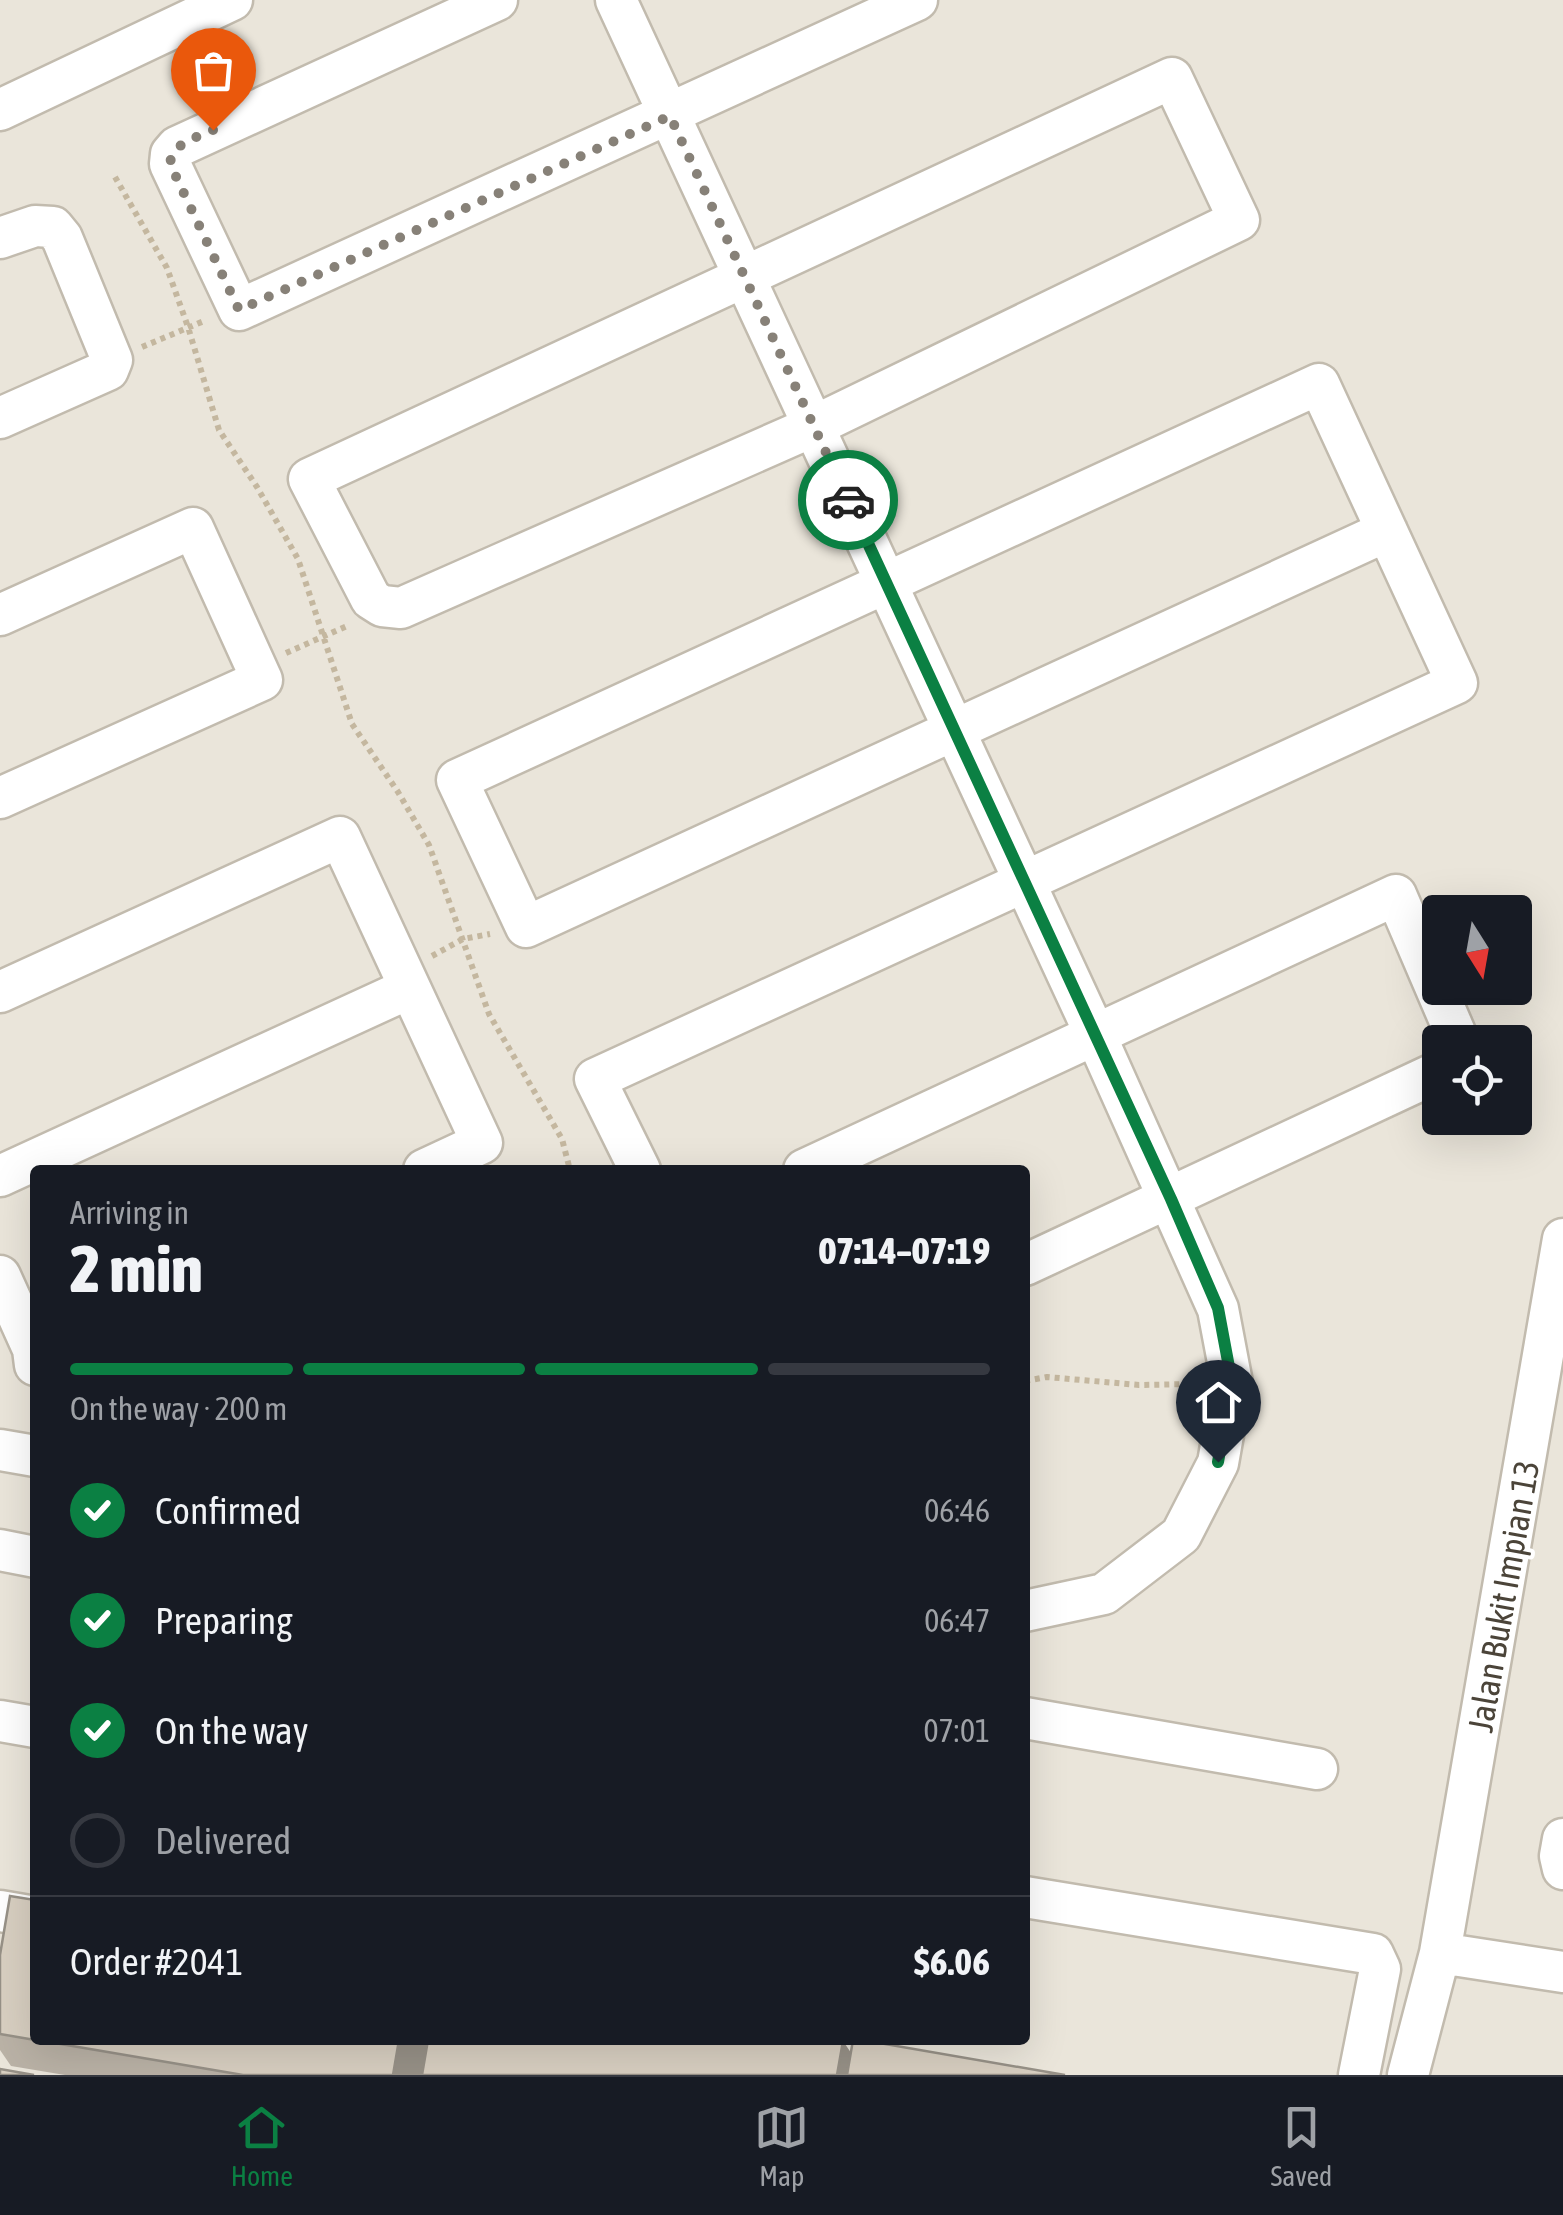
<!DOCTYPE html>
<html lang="en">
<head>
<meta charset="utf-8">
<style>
  :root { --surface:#171b24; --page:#242831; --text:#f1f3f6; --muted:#9ea1a6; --line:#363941; --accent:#0b8043 }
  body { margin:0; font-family:"Asap Condensed",sans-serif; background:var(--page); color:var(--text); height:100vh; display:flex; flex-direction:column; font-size:38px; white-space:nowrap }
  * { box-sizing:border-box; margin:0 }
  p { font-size:32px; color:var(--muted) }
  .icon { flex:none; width:55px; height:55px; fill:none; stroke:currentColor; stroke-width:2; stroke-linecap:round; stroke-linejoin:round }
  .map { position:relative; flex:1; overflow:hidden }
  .details { position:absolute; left:30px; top:1165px; width:1000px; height:880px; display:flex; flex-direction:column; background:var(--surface); border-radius:10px; box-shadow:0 10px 40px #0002 }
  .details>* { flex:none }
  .needle { width:65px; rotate:169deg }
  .buttons { position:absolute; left:1422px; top:895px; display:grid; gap:20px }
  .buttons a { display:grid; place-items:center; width:110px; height:110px; border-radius:10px; background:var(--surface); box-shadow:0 10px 40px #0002; font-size:50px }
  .pin { position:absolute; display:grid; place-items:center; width:85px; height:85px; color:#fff; margin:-102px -42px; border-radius:50% 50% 50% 0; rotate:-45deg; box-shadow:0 0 10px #0007 }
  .pin .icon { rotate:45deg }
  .courier { position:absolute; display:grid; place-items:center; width:100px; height:100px; margin:-50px; border:8px solid #0b8043; border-radius:50%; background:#fff; color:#222; box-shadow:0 2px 12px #0007 }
  .overview em { font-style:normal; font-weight:800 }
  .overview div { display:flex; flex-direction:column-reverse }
  .overview { display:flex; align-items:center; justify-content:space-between; height:170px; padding:0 40px }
  h1 { font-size:65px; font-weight:800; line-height:75px }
  .bar { display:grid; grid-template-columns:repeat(4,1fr); gap:15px 10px; align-content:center; height:120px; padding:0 40px }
  .bar i { height:12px; border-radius:8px; background:var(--line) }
  .bar .active { background:var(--accent) }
  .bar p { grid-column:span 4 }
  .line { display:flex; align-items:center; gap:25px; padding:0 40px; border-top:2px solid var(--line) }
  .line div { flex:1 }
  ol { padding:0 40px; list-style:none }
  li { display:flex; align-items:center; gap:30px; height:110px }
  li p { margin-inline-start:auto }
  li .icon { padding:10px; border-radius:50%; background:var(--accent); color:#fff; stroke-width:4 }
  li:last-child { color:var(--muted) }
  li i { width:55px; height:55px; border:5px solid var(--line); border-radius:50% }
  .dock { display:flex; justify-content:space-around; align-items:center; height:140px; border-top:2px solid var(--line); background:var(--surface); font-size:28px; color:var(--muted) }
  .dock a { display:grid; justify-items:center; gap:5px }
  .dock .active { color:var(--accent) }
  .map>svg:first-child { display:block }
</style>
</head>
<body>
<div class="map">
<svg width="1563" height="2075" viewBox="0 0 1563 2075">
  <rect width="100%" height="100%" fill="#f6f3ec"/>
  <!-- residential -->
  <path fill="#eae5da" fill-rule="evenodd" d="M0,0H1563V2075H0ZM1440,912H1515V988H1440ZM1440,1042H1515V1118H1440ZM35,1170H1025V2040H35Z"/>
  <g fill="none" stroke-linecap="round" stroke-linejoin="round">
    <defs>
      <path id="minor" d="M497,0L177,147L171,154L170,164L239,310L917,0
        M616,0L1095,1034L1218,1309L1232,1383L1218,1463L1181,1535L1104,1594L1025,1611
        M1172,78L1239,220L814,426L401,608L382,606L371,599L309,479Z
        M0,110L232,0
        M0,238L35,226L53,227L62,238L112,360L108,370L0,418
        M0,615L193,528L262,680L0,798
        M0,992L340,837L482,1143L424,1170
        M640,1170L595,1079L1457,683L1319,384L457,780L526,927L1387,531
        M804,1170L1396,895L1459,1042
        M0,1176L410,988
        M1025,1265L1440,1071
        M0,1276L33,1349L35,1365
        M0,1450L35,1456
        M0,1550L35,1557
        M1025,1718L1317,1769
        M0,1721L35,1727
        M1563,1839L1560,1856L1563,1869
        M1025,1897L1373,1954L1380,1969L1359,2075
        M0,1911L35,1917
        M1440,1953L1563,1972
        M1408,2075L1440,1953L1563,1239"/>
    </defs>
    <!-- minor casing -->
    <use href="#minor" stroke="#c2bbae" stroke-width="45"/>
    <!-- path -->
    <path stroke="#c4b79f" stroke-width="6" stroke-dasharray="5 5" stroke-linecap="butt" d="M115,177L167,268L188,327L219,430L257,487L298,559L352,724L398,792L429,845L489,1014L562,1139L570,1170
      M142,347L204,321
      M286,653L347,626
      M432,956L463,939L490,934
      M1025,1381L1047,1377L1139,1385L1195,1384"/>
    <!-- minor -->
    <use href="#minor" stroke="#fff" stroke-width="40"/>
  </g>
  <!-- wall -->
  <path fill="#bab2a6" d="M0,1955L35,2040L851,2053L1065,2075H65L11,2066L0,2050Z"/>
  <!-- shaded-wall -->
  <path fill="#979187" d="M399,2040H429L423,2075H393Z
    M843,2041L866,2075H837Z"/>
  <!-- building -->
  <path fill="#d8cfc1" stroke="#979187" stroke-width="2.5" d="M10,1896L35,1900V2040L0,2034V1955Z
    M37,2040H399L393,2075H243Z
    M428,2040H835L843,2041L837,2075H422Z
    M853,2040H862L1065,2075H847Z
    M0,2069L34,2075H0Z"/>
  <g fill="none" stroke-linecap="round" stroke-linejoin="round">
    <!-- done -->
    <path stroke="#878178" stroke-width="10" stroke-dasharray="0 18" d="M213,130C196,138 172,143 170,164L239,310L670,116L848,500"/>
    <!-- route -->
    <path stroke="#0b8043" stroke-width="12" d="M848,500L1171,1199L1218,1308L1232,1383L1218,1462"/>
  </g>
  <g text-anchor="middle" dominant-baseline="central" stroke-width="8" stroke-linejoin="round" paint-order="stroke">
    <!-- street labels -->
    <g font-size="35" fill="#4b4439" stroke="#fff">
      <text transform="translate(1503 1596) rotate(-80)">Jalan Bukit Impian 13</text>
    </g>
  </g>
</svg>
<div class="buttons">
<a><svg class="needle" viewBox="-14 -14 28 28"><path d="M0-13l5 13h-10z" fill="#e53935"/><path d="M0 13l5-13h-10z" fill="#9ea1a6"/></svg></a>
<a><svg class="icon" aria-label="locate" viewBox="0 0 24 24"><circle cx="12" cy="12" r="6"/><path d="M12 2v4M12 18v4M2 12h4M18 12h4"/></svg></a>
</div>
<div class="pin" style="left:213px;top:130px;background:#ea580c"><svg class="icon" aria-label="bag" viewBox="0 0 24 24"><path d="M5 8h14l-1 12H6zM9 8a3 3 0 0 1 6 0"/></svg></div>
<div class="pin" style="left:1218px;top:1462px;background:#1f2937"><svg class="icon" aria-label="home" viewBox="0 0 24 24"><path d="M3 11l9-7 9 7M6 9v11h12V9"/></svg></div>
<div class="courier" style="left:848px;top:500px"><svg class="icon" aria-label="car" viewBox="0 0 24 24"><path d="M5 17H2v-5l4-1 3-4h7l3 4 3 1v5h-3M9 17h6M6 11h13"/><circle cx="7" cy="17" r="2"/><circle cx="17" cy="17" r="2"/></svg></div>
<section class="details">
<div class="overview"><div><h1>2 min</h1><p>Arriving in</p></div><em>07:14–07:19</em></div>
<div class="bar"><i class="active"></i><i class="active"></i><i class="active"></i><i></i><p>On the way · 200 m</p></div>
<ol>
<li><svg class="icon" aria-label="check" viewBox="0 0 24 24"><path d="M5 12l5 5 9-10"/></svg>Confirmed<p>06:46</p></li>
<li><svg class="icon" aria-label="check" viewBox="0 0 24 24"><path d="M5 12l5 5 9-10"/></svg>Preparing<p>06:47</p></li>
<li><svg class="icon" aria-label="check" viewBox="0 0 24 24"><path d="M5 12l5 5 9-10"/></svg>On the way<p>07:01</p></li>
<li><i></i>Delivered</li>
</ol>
<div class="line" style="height:130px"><div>Order #2041</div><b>$6.06</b></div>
</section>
</div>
<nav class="dock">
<a class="active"><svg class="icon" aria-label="home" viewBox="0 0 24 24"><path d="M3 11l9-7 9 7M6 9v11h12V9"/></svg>Home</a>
<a><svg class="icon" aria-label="map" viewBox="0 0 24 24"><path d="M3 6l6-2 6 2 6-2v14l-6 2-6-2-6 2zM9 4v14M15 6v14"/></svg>Map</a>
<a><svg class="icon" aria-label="saved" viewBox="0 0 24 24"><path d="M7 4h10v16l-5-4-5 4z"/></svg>Saved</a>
</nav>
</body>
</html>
